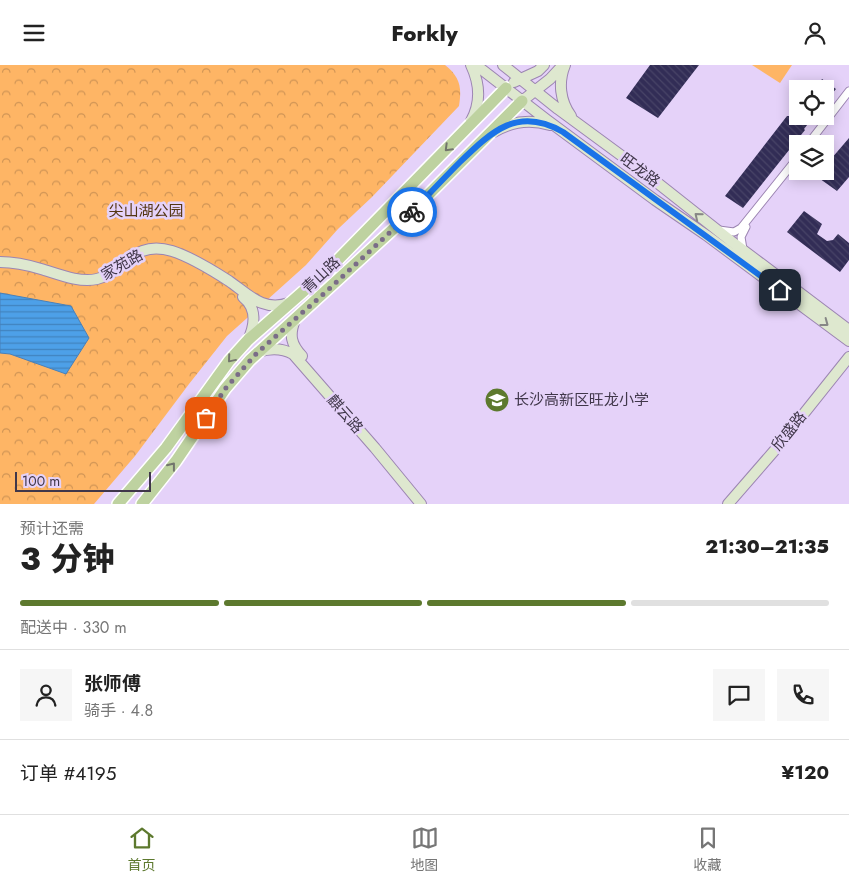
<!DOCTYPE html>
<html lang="zh">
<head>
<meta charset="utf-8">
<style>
  :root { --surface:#fff; --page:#f6f6f6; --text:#222; --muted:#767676; --line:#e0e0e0; --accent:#5d792e }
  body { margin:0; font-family:Jost,"Noto Sans SC",sans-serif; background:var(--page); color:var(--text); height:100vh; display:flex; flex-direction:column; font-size:19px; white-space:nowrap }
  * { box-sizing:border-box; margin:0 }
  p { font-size:16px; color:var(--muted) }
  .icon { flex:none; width:28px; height:28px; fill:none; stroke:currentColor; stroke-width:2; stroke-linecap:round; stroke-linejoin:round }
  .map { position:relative; height:439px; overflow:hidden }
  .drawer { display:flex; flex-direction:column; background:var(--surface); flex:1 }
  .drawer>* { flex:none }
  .buttons { position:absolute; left:789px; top:15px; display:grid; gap:10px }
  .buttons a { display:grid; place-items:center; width:45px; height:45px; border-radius:0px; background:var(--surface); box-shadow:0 2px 12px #0003; font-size:25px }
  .scale { position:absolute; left:15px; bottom:12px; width:136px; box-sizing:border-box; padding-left:5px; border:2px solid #40374a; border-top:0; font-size:14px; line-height:18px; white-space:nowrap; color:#40374a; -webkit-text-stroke:4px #e5d2f9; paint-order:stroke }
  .pin { position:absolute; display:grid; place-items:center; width:42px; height:42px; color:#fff; margin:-21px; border-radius:10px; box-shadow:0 2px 8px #0006 }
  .courier { position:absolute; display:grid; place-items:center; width:50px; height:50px; margin:-25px; border:4px solid #1a73e8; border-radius:50%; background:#fff; color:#222; box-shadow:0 1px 6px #0007 }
  .head em { font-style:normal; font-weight:800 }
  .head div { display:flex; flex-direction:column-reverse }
  .head { display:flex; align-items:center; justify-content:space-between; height:85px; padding:0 20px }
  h1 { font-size:32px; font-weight:800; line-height:38px }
  .bar { display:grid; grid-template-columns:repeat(4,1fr); gap:8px 5px; align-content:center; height:60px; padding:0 20px }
  .bar i { height:6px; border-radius:4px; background:var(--line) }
  .bar .selected { background:var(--accent) }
  .bar p { grid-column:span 4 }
  .line { display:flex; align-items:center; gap:12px; padding:0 20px; border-top:1px solid var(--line) }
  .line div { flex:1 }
  .round { display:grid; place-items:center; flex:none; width:52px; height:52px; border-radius:0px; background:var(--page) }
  header { display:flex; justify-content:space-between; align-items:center; height:65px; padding:0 20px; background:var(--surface); font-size:22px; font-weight:800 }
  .tab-bar { display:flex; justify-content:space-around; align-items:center; height:70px; border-top:1px solid var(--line); background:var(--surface); font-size:14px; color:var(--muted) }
  .tab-bar a { display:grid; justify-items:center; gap:2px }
  .tab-bar .selected { color:var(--accent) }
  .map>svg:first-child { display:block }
</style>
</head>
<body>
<header><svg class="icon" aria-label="menu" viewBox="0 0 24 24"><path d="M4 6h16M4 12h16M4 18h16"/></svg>Forkly<svg class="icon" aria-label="person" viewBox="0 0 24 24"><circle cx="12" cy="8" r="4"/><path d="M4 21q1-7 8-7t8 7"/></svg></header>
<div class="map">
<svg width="849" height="439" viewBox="0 0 849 439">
  <defs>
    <pattern id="forest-crowns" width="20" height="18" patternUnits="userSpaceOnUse" patternTransform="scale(1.25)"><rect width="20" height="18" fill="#feb565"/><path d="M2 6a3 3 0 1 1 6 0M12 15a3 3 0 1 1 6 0" fill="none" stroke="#cf9455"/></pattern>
    <pattern id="water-rules" width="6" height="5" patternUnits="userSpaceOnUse" patternTransform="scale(1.25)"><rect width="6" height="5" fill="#4da0e8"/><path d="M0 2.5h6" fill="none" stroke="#4183be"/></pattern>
    <pattern id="building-back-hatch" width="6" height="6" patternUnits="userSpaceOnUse" patternTransform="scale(1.25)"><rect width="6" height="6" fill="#322d56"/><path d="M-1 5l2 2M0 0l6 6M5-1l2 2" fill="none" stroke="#484467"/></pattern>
  </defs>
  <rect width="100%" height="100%" fill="#e5d2f9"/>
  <!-- grass -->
  <path fill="#feb565" d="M752,0H792L780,18Z"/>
  <!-- forest -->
  <path fill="url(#forest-crowns)" d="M0,0H445C460,12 462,22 459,41L372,132L338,164L306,200L227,271L189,319L135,391L94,439H0Z"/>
  <!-- water -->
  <path fill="url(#water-rules)" stroke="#4980b9" d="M0,228L71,241L89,273L66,309L10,289L0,288Z"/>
  <!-- building -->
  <path fill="url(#building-back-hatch)" d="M650,0H699L658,53L626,33Z
    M822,14L836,24L825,37V24H816Z
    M787,51H814L804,64L805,65L743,143L725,131Z
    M849,73V112L837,126L816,111L821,106H825V101Z
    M804,146L822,159L817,169L827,176L833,175L838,169L849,178V195L840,207L787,167Z"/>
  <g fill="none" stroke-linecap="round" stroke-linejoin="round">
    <defs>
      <path id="street" d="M808,79L849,26
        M719,165L734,167L741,163L798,92
        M743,184L741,172L746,162"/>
      <path id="secondary" d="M471,0C480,19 481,38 471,56
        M476,0L547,55L655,135L706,170L849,276
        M503,0L558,44L645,108L731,176L849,265
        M565,0C558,17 560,36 571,51
        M514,17L538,6L544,0
        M522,36L550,14L563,0
        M494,67C512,56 530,54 550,60
        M0,197C14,197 28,200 41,204C58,209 79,218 97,214C125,208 132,174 172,186C191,192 212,205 229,216C249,230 263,247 289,238
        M243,232C257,243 255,260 248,275
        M295,255C289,270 291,279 302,291
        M258,287C270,283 282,283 293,289L375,383L421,439
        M728,439L774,386L849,292"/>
      <path id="primary" d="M118,439L166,383L229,296L248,275L330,203L506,23
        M142,439L176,396L225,324L250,295L401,157L522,36"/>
    </defs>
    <!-- street casing -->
    <use href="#street" stroke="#9c85b2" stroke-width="9"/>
    <!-- secondary casing -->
    <use href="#secondary" stroke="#9c85b2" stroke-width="12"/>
    <!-- primary casing -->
    <use href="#primary" stroke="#fff" stroke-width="14"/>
    <!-- street -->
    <use href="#street" stroke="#fff" stroke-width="7"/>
    <!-- secondary -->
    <use href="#secondary" stroke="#dee8cf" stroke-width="10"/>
    <!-- primary -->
    <use href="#primary" stroke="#bed2a0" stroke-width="11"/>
  </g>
  <!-- one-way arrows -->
  <defs><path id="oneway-chevron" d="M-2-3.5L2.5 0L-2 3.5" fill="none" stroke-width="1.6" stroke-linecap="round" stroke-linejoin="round" transform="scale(1.25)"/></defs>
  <g stroke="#72756c">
    <use href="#oneway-chevron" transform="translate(448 83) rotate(135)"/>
    <use href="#oneway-chevron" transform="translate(231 294) rotate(130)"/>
    <use href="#oneway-chevron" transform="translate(172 401) rotate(-52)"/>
  </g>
  <g stroke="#878786">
    <use href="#oneway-chevron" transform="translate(698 151) rotate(-141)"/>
    <use href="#oneway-chevron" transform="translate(825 258) rotate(37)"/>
  </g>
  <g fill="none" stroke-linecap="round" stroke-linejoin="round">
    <!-- done -->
    <path stroke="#7a6d87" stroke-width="5" stroke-dasharray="0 9" d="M206,353L225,324L257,288L329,224L412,147"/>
    <!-- route -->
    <path stroke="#1a73e8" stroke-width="6" d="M412,147C428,130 444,113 460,97C492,66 518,41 563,67L780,225"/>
  </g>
  <!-- icons -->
  <defs>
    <symbol id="school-disc" viewBox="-11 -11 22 22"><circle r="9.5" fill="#5d792e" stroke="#e5d2f9"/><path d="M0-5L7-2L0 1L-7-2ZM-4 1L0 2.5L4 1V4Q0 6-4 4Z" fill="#fff"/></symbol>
  </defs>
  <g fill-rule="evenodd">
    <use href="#school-disc" x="483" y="321" width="28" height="28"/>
  </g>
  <g text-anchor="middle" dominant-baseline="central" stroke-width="5" stroke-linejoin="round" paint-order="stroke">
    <!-- street labels -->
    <g font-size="15" fill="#40374a" stroke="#e5d2f9">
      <text transform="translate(640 105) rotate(37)">旺龙路</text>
      <text transform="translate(122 200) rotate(-30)">家苑路</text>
      <text transform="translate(321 210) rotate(-43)">青山路</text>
      <text transform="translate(345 349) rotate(49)">麒云路</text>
      <text transform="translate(789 366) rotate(-51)">欣盛路</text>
    </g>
    <!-- park labels -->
    <g font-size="15" fill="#543613" stroke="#e5d2f9">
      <text x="146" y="146">尖山湖公园</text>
    </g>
    <!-- poi labels -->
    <g font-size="15" fill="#40374a" stroke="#e5d2f9" text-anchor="start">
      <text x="514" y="335">长沙高新区旺龙小学</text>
    </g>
  </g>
</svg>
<div class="buttons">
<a><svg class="icon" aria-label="locate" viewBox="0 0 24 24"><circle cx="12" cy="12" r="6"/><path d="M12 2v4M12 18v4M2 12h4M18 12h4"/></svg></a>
<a><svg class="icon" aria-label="layers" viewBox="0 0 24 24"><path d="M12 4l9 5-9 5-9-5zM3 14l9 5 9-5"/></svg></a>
</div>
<div class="scale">100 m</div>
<div class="pin" style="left:206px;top:353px;background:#ea580c"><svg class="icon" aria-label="bag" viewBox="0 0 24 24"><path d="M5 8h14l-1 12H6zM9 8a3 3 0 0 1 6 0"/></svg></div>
<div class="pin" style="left:780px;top:225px;background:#1f2937"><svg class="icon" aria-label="home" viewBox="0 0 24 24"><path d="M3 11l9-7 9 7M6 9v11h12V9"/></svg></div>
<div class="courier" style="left:412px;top:147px"><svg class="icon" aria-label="bike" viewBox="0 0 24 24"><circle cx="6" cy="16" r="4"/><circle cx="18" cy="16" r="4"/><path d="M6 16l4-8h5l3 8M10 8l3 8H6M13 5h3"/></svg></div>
</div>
<section class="drawer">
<div class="head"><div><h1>3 分钟</h1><p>预计还需</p></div><em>21:30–21:35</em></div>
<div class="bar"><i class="selected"></i><i class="selected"></i><i class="selected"></i><i></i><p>配送中 · 330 m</p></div>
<div class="line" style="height:90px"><a class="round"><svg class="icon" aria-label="person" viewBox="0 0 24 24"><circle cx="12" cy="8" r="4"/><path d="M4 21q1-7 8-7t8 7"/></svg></a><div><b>张师傅</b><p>骑手 · 4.8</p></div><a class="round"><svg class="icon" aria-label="chat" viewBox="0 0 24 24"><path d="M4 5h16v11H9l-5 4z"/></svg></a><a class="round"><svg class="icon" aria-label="phone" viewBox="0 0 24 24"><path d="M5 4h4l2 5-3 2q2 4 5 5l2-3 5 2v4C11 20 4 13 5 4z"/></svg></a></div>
<div class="line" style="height:65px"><div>订单 #4195</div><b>¥120</b></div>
</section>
<nav class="tab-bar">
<a class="selected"><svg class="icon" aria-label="home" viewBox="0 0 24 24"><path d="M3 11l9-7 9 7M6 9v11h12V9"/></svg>首页</a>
<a><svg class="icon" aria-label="map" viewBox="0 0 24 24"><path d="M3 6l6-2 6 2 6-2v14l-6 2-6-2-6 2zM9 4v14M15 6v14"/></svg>地图</a>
<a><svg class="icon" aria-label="saved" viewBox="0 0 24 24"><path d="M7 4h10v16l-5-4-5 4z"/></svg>收藏</a>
</nav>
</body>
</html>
